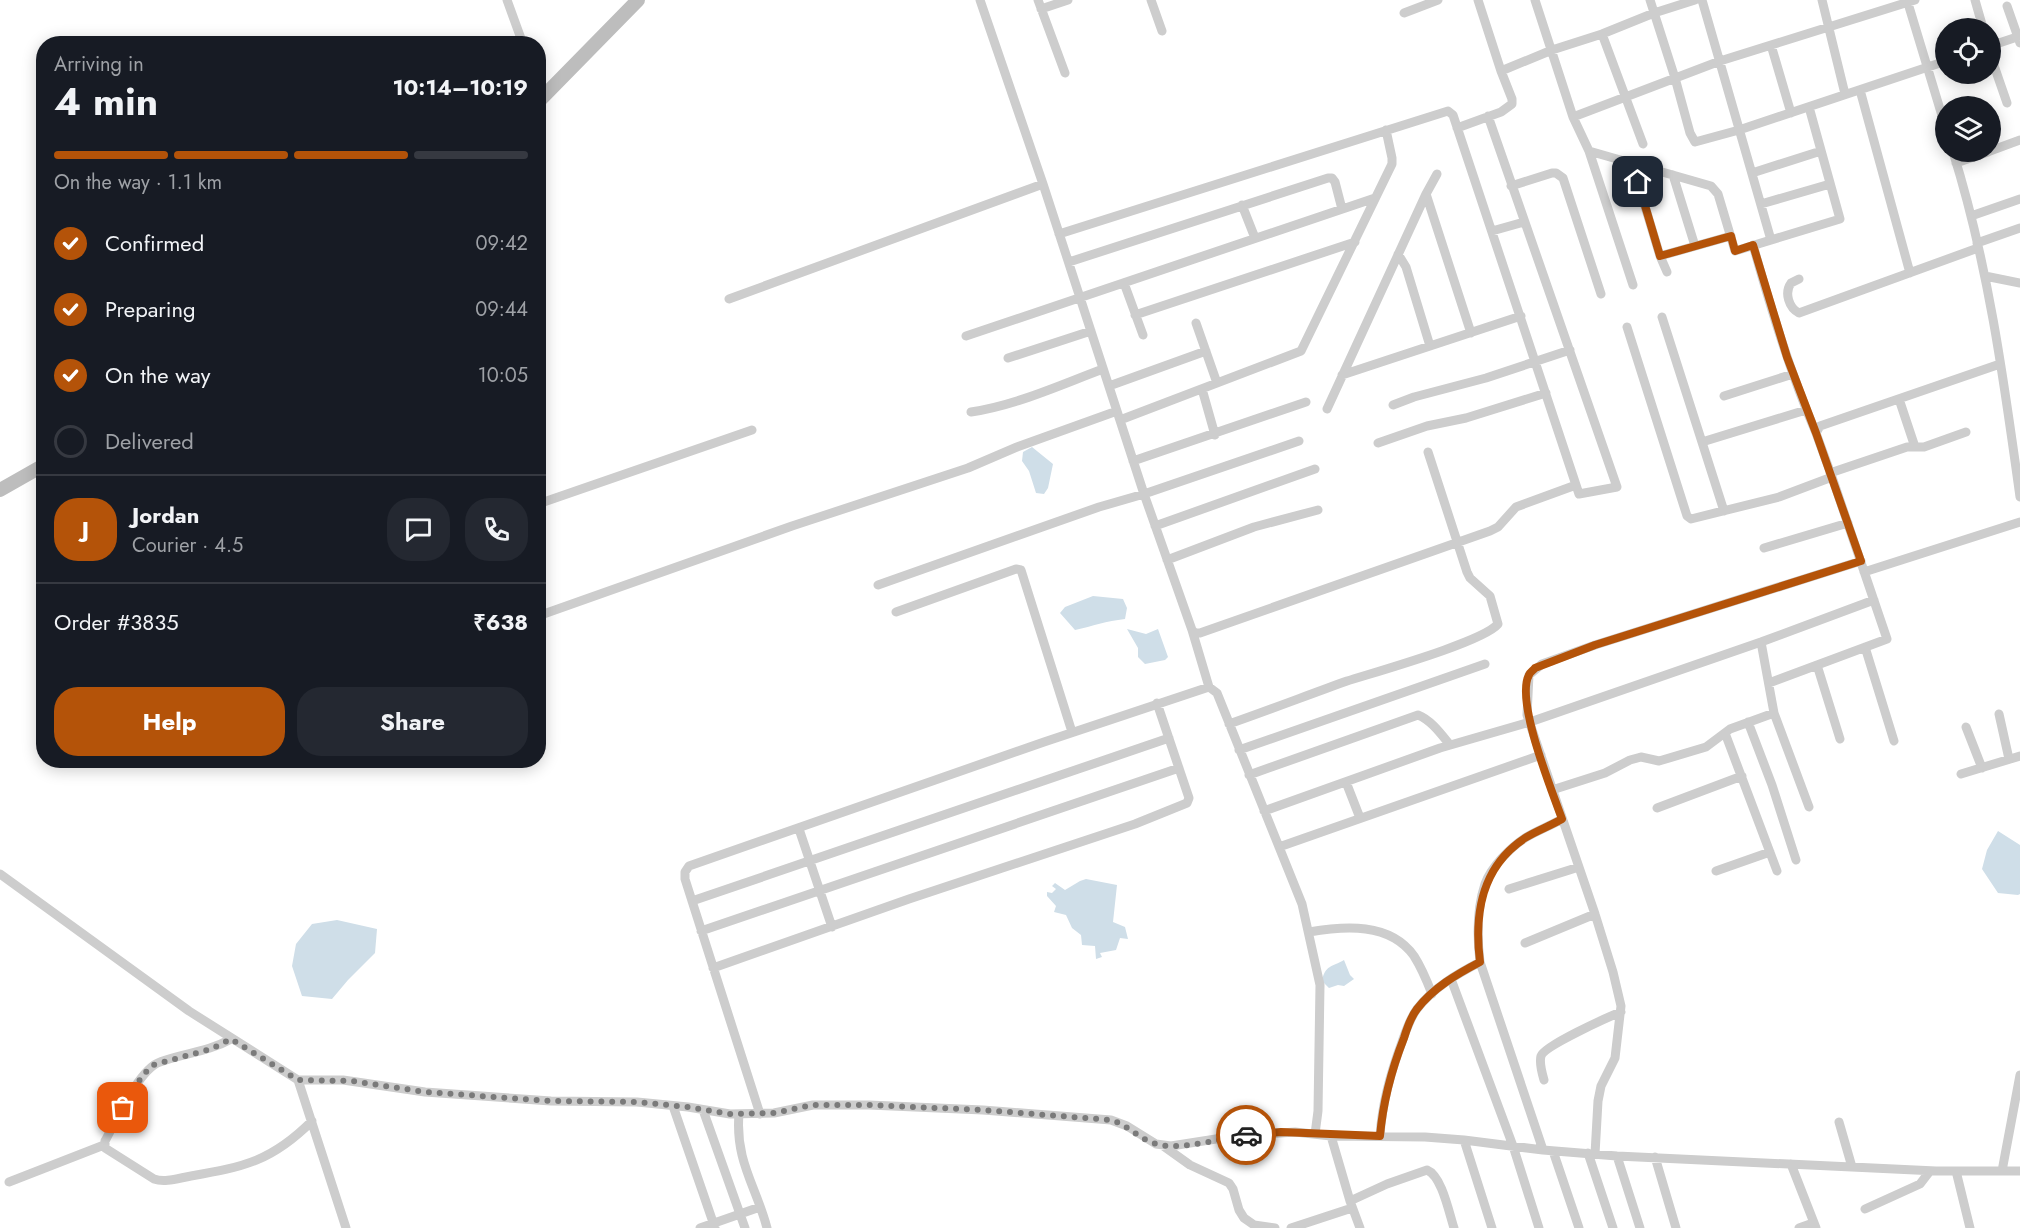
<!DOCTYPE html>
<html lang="en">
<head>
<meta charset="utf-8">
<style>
  :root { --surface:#171b24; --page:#242831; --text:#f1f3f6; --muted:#9ea1a6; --line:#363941; --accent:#b45309 }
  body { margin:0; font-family:Jost,sans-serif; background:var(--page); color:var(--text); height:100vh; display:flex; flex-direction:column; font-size:22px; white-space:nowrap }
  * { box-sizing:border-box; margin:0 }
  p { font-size:20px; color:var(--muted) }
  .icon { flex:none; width:33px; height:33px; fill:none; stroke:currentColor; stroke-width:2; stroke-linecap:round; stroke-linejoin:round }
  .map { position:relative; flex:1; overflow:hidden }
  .sheet { position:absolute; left:36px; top:36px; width:510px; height:732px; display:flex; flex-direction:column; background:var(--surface); border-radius:24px; box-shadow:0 3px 15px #0003 }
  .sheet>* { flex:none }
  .buttons { position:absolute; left:1935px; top:18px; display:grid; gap:12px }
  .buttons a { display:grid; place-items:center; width:66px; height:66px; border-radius:50%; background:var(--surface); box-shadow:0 3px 15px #0003; font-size:30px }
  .pin { position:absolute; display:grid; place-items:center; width:51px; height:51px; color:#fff; margin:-26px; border-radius:12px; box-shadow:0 3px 9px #0006 }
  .courier { position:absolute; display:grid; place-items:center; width:60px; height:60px; margin:-30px; border:4px solid #b45309; border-radius:50%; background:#fff; color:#222; box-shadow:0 2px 8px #0007 }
  .head em { font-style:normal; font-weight:700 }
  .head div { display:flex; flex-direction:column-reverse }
  .head { display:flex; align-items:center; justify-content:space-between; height:102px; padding:0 18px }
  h1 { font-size:39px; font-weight:700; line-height:45px }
  .bar { display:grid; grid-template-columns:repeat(4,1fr); gap:9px 6px; align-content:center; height:72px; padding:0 18px }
  .bar i { height:8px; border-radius:4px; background:var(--line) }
  .bar .on { background:var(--accent) }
  .bar p { grid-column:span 4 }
  .line { display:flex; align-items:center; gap:15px; padding:0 18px; border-top:2px solid var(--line) }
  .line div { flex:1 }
  .round { display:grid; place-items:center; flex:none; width:63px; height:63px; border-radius:24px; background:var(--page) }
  ol { padding:0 18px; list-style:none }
  li { display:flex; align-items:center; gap:18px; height:66px }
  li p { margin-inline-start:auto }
  li .icon { padding:6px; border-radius:50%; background:var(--accent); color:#fff; stroke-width:4 }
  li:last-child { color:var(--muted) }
  li i { width:33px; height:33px; border:3px solid var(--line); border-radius:50% }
  .action { display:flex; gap:12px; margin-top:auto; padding:12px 18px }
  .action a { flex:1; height:69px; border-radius:24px; background:var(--accent); color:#fff; font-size:24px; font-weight:700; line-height:69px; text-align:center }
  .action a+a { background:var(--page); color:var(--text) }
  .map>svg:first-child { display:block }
</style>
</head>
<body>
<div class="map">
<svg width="2020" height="1228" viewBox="0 0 2020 1228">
  <rect width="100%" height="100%" fill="#fff"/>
  <!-- water -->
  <path fill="#cfdee8" d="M1032,447L1053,464L1048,488L1044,494L1036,493L1029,471L1022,461L1023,452Z
    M1093,596L1123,599L1127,608L1125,619C1106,621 1093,626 1075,630L1060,613L1065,607Z
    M1127,629L1146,634L1158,629L1168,657L1165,660L1145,664L1138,657V648Z
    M1998,831L2020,845V894L2018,895L1998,893L1982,869L1987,850Z
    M1086,879L1117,885L1113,922L1125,927L1128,939L1120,938L1116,950L1100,953L1102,957L1096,959L1095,946L1082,945L1081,935L1072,928L1066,915L1054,912L1056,906L1047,896V892L1052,893L1056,889L1052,886L1055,883L1065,890L1080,881Z
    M337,920L377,929L375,953L348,980L332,999L302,996L292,966L296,944L312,924Z
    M1344,960L1350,975L1354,979L1344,986L1338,985L1329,988L1322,981C1325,965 1332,967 1344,960Z"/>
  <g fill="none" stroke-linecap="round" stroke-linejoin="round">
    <!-- street -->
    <path stroke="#cdcdcd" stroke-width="9" d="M507,0L523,44
      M980,0L1043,184L1144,494L1192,630L1195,633H1200L1490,531L1498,527L1516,507L1576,485
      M1038,0L1065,73
      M1151,0L1162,31
      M1535,0L1573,117L1589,151L1633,285
      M1650,0L1675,78L1690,133L1695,142L1739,130L1946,61
      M1702,0L1771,240
      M1822,0L1845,94
      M1907,0L1946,129
      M1975,0L1983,28
      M2007,6L2020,43
      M1041,9L1068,0
      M1404,13L1438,0
      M1602,34L1643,144
      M1771,45L1791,113
      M1990,46L2020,36
      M1990,54L2007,103
      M1501,71L1552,50L1602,34L1654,13L1695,0
      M538,85L543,97
      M1860,90L1910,273
      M1573,117L1720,61L1915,0
      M1457,128L1501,112L1512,104V99L1501,71L1478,0
      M1589,151L1711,186L1718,194L1735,251L1840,219L1809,107
      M1990,151L2020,140
      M1953,152C1988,263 2004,381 2020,497
      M1632,163L1660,256L1667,272
      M1956,163L1988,152
      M1752,173L1821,151
      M1673,175L1695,246
      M1511,186L1552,173H1556L1563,178L1601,294
      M1426,194L1471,333
      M1761,204L1830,184
      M1242,205L1255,238
      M1971,216L2020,199
      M1492,231L1524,222
      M1059,234L1448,111L1453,115L1579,494L1617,487L1488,116
      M1977,243L2020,228
      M1753,245C1771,309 1790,372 1816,433
      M1398,254L1406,267L1430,346
      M1660,256L1731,236
      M1069,262L1328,178H1332L1335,182L1342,209
      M1985,276L2020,283
      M1799,279L1791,283C1784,293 1789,308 1799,313L1978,248
      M1124,283L1143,335
      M729,299L1043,184
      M1135,315L1355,242
      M1662,317L1724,511
      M1196,323L1217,383
      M1627,327L1687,516L1691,519L1779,497L1832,477L1816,433L1820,426L2000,364
      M966,336L1375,198
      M1008,358L1091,331
      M1342,375L1521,316
      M1109,386L1206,351
      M1202,389L1215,435
      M1724,396L1793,374
      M1899,399L1915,447
      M1393,405L1414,397L1486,378L1570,350
      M1327,409L1426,194L1437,174
      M971,412C1017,405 1060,385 1103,369
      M1120,420L1301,351L1392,164V158L1386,130
      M1702,442L1806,410
      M1378,443L1427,426L1466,418L1546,393
      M1133,461L1306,402
      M1830,473L1907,447H1924L1966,432
      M538,504L752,430
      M1155,526L1315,469
      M1764,548L1848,523
      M1167,560L1254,527L1318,510
      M1864,572L2020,522
      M878,585L1099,507L1144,494L1299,441
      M896,612L1016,569L1021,570L1072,732
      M538,616L792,526L968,468L1017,447L1117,411
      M1192,630L1209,687
      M1761,642L1774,713L1809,807
      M1865,647L1894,741
      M1817,665L1840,739
      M1769,683L1887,639L1832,477
      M1999,714L2009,759
      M1748,722L1772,785L1796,860
      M1229,724C1269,710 1308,695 1347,681C1375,672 1483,642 1498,624L1490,596L1470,578L1467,572L1428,452
      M1966,727L1982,768
      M1725,733L1777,871
      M1239,750L1485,664
      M1961,774L2020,756
      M1249,775L1418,715C1431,720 1441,734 1450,745
      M1346,782L1360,818
      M1552,790L1605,773L1630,760L1641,757L1659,761L1706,747L1730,729L1774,713
      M1657,808L1742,776
      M1264,811L1440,748L1530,722L1761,642L1874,600
      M799,829L832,927
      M1279,847L1541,755
      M1716,871L1770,852
      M0,874L189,1011L298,1080L346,1228
      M1509,889L1579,867
      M692,901L1169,738
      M701,931L1179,768
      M1309,932C1344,926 1390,922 1414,956C1421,967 1427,981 1432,994
      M1525,943L1595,914
      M713,968L909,899L1135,824L1187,803L1189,798L1157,703
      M1451,979L1513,1146L1539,1228
      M231,1039C208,1052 184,1053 160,1062C139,1069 116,1121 105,1141V1148L154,1179C165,1183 179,1178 191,1176C244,1167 272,1161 312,1121
      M298,1080H343L425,1092L551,1101L637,1102L688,1107L730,1114L774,1113L813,1105H869L983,1110L1111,1120L1127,1126L1156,1144L1171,1146L1235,1136L1295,1132L1331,1136L1425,1137L1464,1140L1543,1150L1617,1156L1936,1171H2020
      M1544,1080C1542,1073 1539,1063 1541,1056C1544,1046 1608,1017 1621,1012
      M673,1106L715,1228
      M703,1110L745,1228
      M739,1114C735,1161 756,1186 767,1228
      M760,1114L685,879V872L689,866L1044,742L1209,687L1217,693L1302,904L1320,985L1318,1111L1315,1134
      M1839,1122L1852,1167
      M1331,1136L1350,1201L1360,1228
      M1380,1136C1382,1103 1390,1074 1402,1042C1406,1031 1410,1018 1417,1009C1433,988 1457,974 1480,962
      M1464,1140L1492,1228
      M1162,1145L1190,1165L1229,1183L1233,1189L1239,1210L1244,1218L1254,1225L1275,1228
      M1543,1150L1480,962C1477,937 1477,908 1485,884C1491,867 1510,848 1525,838C1536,831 1550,826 1562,819
      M1553,1151L1579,1228
      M1588,1153L1613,1228
      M1595,1154L1598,1101L1601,1086L1615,1058L1621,1006L1613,972L1595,914L1527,715L1529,675L1542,664L1595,645L1861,561
      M1617,1156L1640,1228
      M1655,1157L1676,1228
      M1791,1164L1816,1228
      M1956,1171L1970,1228
      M2002,1171L2020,1075
      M9,1182L104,1145
      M1350,1201L1387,1184L1427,1170C1442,1176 1449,1213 1454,1228
      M1865,1209L1920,1184L1930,1171
      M700,1228L760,1207
      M1291,1228L1352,1208
      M1799,1228L1813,1223"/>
    <!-- secondary -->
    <path stroke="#bdbdbd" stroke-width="14" d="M538,102L638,0
      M0,490L44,465"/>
  </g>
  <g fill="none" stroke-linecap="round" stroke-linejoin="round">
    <!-- done -->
    <path stroke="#7a7a7a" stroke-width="6" stroke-dasharray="0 10.8" d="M123,1108L142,1076L153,1065L211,1049L231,1039L298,1080L352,1081L425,1092L551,1101L637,1102L688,1107L730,1114L774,1113L813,1105H868L983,1110L1111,1120C1128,1125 1140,1140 1157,1144C1180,1151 1221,1138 1246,1135"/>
    <!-- route -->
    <path stroke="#b45309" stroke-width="8" d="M1246,1135L1281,1132L1380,1136C1383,1102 1391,1071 1404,1038C1407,1028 1411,1017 1417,1009C1433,988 1457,974 1480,962C1474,914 1481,867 1525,838C1536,831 1550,826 1562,819C1552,791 1515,700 1529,675C1530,672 1533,671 1535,668L1595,645L1861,561L1816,433L1787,357L1753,245L1735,251L1731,236L1660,256L1638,182"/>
  </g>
</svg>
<div class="buttons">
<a><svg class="icon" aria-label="locate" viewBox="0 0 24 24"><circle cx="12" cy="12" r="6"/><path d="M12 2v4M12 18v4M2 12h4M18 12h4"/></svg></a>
<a><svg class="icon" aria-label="layers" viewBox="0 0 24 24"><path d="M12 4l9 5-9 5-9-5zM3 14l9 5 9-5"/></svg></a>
</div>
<div class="pin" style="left:123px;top:1108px;background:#ea580c"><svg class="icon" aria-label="bag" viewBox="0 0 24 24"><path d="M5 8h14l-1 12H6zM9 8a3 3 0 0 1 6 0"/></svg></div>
<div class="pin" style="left:1638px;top:182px;background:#1f2937"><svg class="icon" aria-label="home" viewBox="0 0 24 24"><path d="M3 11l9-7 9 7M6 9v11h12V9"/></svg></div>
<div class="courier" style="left:1246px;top:1135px"><svg class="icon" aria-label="car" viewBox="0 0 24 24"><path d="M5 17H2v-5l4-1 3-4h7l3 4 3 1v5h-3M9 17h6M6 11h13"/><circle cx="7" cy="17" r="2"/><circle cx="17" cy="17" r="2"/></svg></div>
<section class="sheet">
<div class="head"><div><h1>4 min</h1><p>Arriving in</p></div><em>10:14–10:19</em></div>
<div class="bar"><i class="on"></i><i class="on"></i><i class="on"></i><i></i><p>On the way · 1.1 km</p></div>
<ol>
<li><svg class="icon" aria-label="check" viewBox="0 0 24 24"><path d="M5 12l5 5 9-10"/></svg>Confirmed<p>09:42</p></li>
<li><svg class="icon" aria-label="check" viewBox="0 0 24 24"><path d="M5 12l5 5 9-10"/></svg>Preparing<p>09:44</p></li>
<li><svg class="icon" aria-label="check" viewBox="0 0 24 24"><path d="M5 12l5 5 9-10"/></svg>On the way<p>10:05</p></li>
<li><i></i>Delivered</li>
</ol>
<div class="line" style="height:108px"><b class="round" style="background:var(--accent);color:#fff">J</b><div><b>Jordan</b><p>Courier · 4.5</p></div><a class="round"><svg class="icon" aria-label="chat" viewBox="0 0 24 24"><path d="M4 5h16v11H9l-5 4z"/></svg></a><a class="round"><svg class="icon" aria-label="phone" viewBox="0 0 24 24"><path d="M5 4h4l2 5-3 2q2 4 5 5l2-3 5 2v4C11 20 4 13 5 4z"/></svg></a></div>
<div class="line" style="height:78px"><div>Order #3835</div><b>₹638</b></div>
<div class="action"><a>Help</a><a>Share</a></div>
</section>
</div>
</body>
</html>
